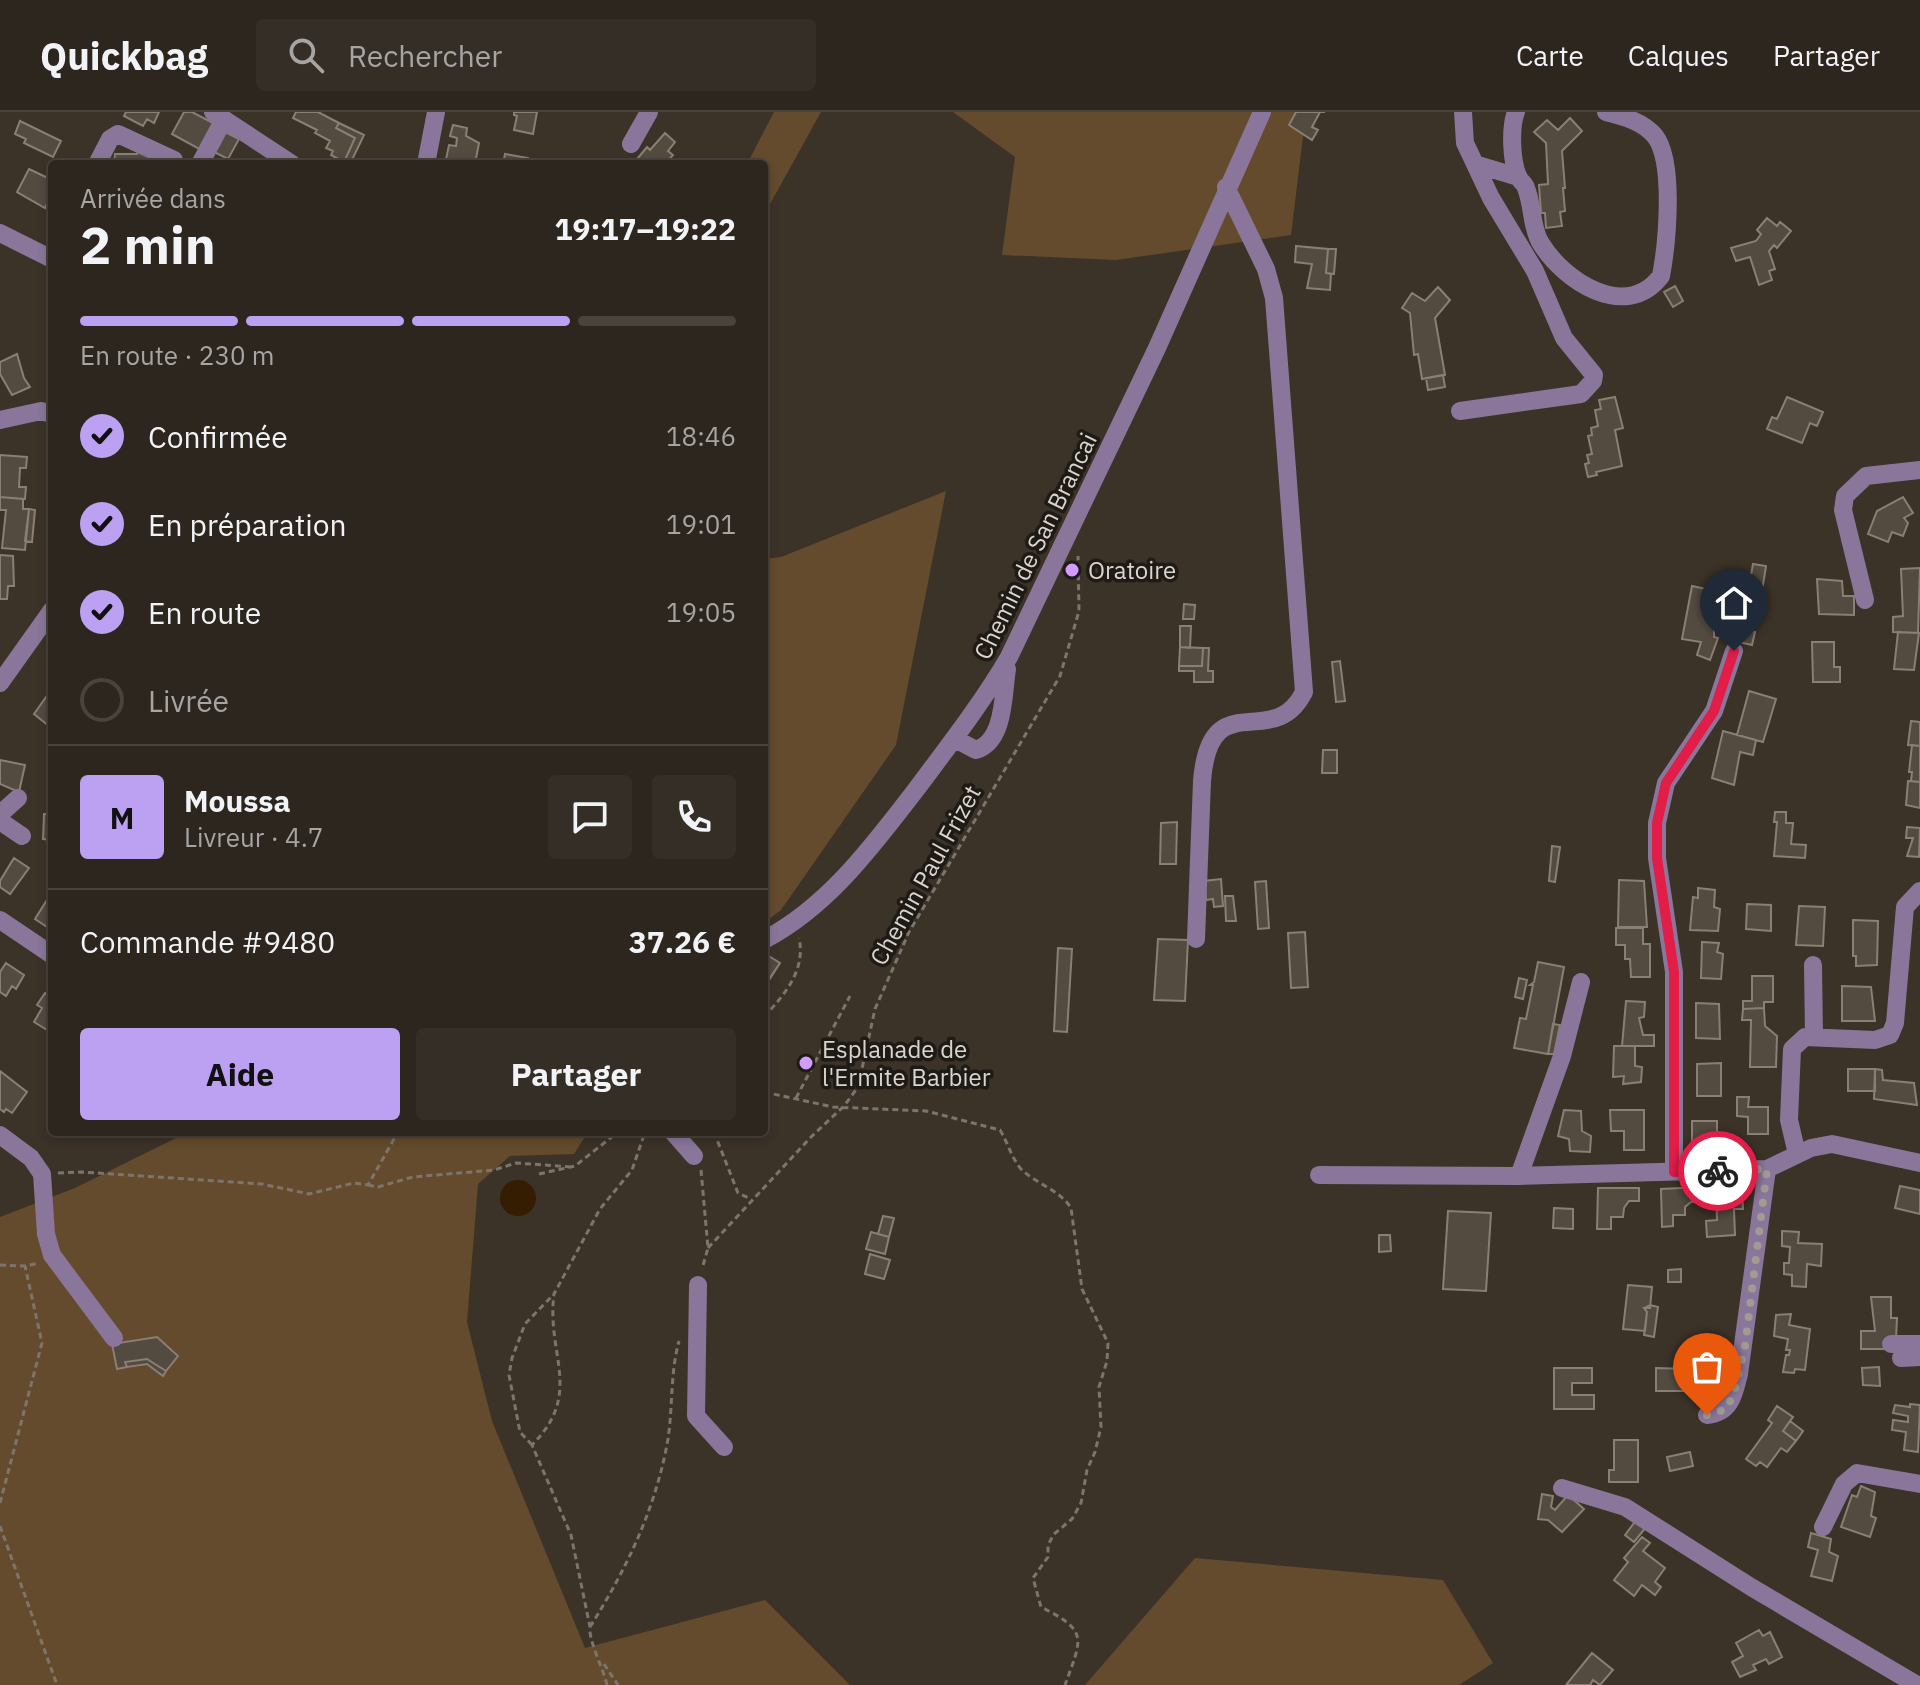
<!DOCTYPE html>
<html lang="fr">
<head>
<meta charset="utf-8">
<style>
  :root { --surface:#2c261e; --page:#342e27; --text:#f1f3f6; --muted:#a6a5a4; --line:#48433c; --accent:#bca0f2 }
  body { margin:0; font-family:"IBM Plex Sans",sans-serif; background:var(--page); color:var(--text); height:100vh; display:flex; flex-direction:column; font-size:30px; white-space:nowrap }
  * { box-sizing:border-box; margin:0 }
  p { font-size:26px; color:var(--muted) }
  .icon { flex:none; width:44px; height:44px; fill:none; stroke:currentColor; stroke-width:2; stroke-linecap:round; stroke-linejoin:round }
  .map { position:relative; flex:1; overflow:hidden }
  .sheet { position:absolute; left:48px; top:48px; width:720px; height:976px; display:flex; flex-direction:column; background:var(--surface); border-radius:8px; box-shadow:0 4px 12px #0003,0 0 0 2px var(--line) }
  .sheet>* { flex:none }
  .pin { position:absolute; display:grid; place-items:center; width:68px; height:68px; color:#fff; margin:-82px -34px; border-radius:50% 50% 50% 0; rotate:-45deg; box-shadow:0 0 8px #0007 }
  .pin .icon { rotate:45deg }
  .courier { position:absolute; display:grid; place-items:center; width:80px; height:80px; margin:-40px; border:6px solid #e11d48; border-radius:50%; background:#fff; color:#222; box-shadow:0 2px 10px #0007 }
  .head em { font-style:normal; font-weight:700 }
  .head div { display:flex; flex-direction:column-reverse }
  .head { display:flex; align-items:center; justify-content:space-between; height:136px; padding:0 32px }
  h1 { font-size:52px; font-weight:700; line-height:60px }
  .bar { display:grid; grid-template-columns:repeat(4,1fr); gap:12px 8px; align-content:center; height:96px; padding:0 32px }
  .bar i { height:10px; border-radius:6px; background:var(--line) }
  .bar .current { background:var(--accent) }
  .bar p { grid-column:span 4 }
  .line { display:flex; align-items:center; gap:20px; padding:0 32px; border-top:2px solid var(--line) }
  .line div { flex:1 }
  .round { display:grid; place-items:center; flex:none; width:84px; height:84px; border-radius:8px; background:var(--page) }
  ol { padding:0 32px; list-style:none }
  li { display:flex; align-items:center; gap:24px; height:88px }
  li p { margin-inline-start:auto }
  li .icon { padding:8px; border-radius:50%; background:var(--accent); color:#111; stroke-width:4 }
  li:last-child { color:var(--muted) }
  li i { width:44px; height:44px; border:4px solid var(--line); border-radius:50% }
  .button { display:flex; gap:16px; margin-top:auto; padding:16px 32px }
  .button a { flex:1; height:92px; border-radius:8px; background:var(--accent); color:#111; font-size:32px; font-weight:700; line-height:92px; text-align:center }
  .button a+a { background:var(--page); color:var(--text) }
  header { display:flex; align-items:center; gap:48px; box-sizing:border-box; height:112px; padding:0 40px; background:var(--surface); border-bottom:2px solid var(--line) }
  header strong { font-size:38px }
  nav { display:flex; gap:44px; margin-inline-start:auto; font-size:28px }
  .search { width:560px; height:72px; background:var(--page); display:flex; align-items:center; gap:20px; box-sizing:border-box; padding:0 28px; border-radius:8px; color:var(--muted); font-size:30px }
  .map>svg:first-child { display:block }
</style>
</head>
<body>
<header>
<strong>Quickbag</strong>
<div class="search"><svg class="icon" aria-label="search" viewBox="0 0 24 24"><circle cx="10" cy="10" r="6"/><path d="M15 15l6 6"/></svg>Rechercher</div>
<nav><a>Carte</a><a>Calques</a><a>Partager</a></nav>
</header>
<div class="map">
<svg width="1920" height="1573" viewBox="0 0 1920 1573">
  <rect width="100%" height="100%" fill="#3b3228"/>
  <!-- green -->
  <path fill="#644b2d" d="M774,0H821L764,103V52H747Z
    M953,0H1306L1291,123L1116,148L1002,143L1015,45Z
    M946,379L896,633L781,798L764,811V447L781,445Z
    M188,1020H588L574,1042L510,1044L478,1072L467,1210L492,1309L585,1536L765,1488L850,1573H0V1105L75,1076Z
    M1195,1446L1443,1468L1493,1551L1459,1573H1085Z"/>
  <!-- water -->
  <path fill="#341d00" d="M500 1086a18 18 0 1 1 36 0a18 18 0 1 1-36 0Z"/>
  <!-- building -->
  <path fill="#534a40" stroke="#897f74" stroke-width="2" d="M126,0H159L154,11L147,7L143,14L124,4Z
    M184,0H192L215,12L201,38L172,22Z
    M296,0H318L339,11L336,16L355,26L344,50L331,43L333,39L326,36L330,29L315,21L317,18L293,6Z
    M514,0H537L533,22L514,18L517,4L514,3Z
    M1296,0H1325H1320L1312,15L1318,18L1312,28L1289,13Z
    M1570,6L1582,19L1562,39L1565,76H1563L1565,99L1560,100L1562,114L1546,116L1545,101H1541L1539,73L1548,72L1546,31L1534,20L1547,8L1558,18Z
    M20,9L61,29L53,45L24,31L26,27L15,22Z
    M339,11L364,23L350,52L344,50L355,26L336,16Z
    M453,13L467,16L466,24L479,31L475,52H445L449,33L456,34L457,26L450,24Z
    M223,19L239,27L228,47L212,39Z
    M665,21L675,30L668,39L673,43L665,52H645L638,46L647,35L650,38Z
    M140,36L152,43L147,52H114L115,42H137Z
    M505,42L528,46L527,52H503Z
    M29,57L52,68V88L50,86L45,96L17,80Z
    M1767,106L1777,114L1780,110L1791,119L1777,136L1774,133L1769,139L1775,157L1769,159L1772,168L1759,173L1750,145L1736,149L1731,136L1756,129L1761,122L1757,118Z
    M1296,134L1328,137L1326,161L1331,162L1330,178L1307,176L1312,152L1295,150Z
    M1328,137H1336L1334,162L1326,161Z
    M1675,174L1683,189L1673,195L1664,180Z
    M1438,175L1450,188L1435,206L1445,263L1422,267L1418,242L1414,243L1410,201L1402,196L1412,181L1425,189Z
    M17,242L24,266L30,275L12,283L0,262V250Z
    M1443,263L1445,275L1428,278L1426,266Z
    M1615,285L1623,316L1615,318L1622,354L1596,360L1597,363L1588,365L1585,352L1589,351L1587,343L1592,342L1588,324L1592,323L1591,316L1598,314L1595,298L1601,297L1599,288Z
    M1787,285L1823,300L1817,314L1810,311L1802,331L1767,317L1772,305L1777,307Z
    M0,343L27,345L26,356H20L19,375H26L25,387L0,385Z
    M0,385L23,387V397H29L25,438L2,436L6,398H0Z
    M1903,385L1913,401L1904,406L1908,411L1903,424L1892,420L1888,430L1868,422L1877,399Z
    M29,397L35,398L32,430L25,429Z
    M0,443L13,444L14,474H8L7,487H0Z
    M1753,452L1766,454L1759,498L1745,496Z
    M1920,456L1918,521L1893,520V505L1903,504L1901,457Z
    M1817,467L1842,469L1843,484H1854V503L1819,502Z
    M1692,474L1711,478L1706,500H1714V525L1718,526L1710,548L1697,543L1701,530L1682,527Z
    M1184,492L1195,493L1194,507H1183Z
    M1180,514H1191L1190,536L1180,535Z
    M1741,518L1755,520L1752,533L1739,530Z
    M1898,520L1919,521L1914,558L1894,557Z
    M1812,530H1834V555H1840V570H1813Z
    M1180,535L1203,536L1202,554H1179Z
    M1203,536H1209L1208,559H1213V570H1194V559H1179V554H1202Z
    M1340,549L1345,589L1336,590L1332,550Z
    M51,578L52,613L50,615L34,602Z
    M1749,579L1776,587L1763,630L1737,623Z
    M1911,609L1920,610V634L1908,633Z
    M1723,619L1756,628L1753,643L1740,640L1734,673L1712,666Z
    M1912,633L1920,634V670L1911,669L1912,660H1909Z
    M1323,638H1337V661H1322Z
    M0,648L25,653L19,680L0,672Z
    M1908,669L1920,670V696L1906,693Z
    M1775,700H1786V711H1793L1791,732L1806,733L1805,746L1774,744L1777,710H1774Z
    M44,702H52V728L43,727Z
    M1177,710L1176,752H1160L1161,711Z
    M1907,715L1920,716L1919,745L1907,744L1913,726H1906Z
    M1552,734L1560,735L1555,770L1549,769Z
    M14,746L29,756L10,782L0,775V769Z
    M1221,767L1223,794L1214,795L1213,787L1206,788L1204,769Z
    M1619,768L1644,769L1647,815H1618Z
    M1266,769L1269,816L1258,817L1255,770Z
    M1698,776L1715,778L1714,795L1720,797L1718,819L1690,818L1693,785L1698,786Z
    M52,780V815L50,817L35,807Z
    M1225,784H1233L1236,809H1226Z
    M1747,792L1771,793V819L1746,817Z
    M1799,794L1825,795L1823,834L1796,833Z
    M1853,808L1878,809L1877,853L1856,854V844H1853Z
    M1616,816H1643V832H1650V865H1631L1630,847H1625V833H1616Z
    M1305,820L1308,875L1291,876L1288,821Z
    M1158,827L1188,828L1185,889L1154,888Z
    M1702,830L1719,831L1717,840L1723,842L1721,867L1701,866Z
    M1058,836L1072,837L1067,920L1054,919Z
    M764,841L780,851L764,876Z
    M764,841L780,851L769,867L764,864Z
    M1538,850L1564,855L1548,942L1514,936L1520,906L1526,907L1533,873H1530L1534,870Z
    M6,851L24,863L16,877L12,874L6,884L0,880V860Z
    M1752,864H1773V890H1764V896L1743,897V889H1752Z
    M1519,866L1527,868L1523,887L1515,885Z
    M1842,874L1871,875L1875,909H1842Z
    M45,881L52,885V921L34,910L42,896L37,893Z
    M1626,889L1645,890L1644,905L1639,906L1643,923H1654V934H1622Z
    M1696,891L1719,892L1720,927L1696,926Z
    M1764,896L1765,914L1777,924L1776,955H1750L1751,908H1742L1743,897Z
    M1553,912L1560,913L1554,942H1548Z
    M1614,934H1635V954L1642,955L1641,970L1623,972L1624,964L1613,965Z
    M1721,951V984H1697V952Z
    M1848,957H1875V979H1848Z
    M1875,957L1882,958L1883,968L1914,971L1917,993L1874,987Z
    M0,959L27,980L12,1001L6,997L4,1000L0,997Z
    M1737,985H1749L1748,995H1768V1022H1748V1005L1737,1004Z
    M1564,998L1581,999L1582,1019L1591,1024L1590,1040L1570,1039L1569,1027L1558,1024Z
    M1610,998H1644V1038H1624V1019H1611Z
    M1692,1009H1717V1037L1692,1036Z
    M1900,1074L1920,1078V1102L1895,1096Z
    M1703,1075L1704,1090H1691L1685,1095V1103H1673V1114L1662,1115L1661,1077Z
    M1598,1076H1639V1089H1629L1624,1096L1623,1105H1611V1117H1597Z
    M1742,1079L1743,1097H1734L1735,1123L1707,1125L1706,1109L1717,1108L1716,1080Z
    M1554,1096L1573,1097V1117L1553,1116Z
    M1448,1099L1491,1101L1486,1179L1443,1177Z
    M883,1104L894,1106L889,1125L878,1122Z
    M1782,1119L1799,1120L1798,1131L1822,1132L1821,1154L1807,1152L1806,1175L1792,1174V1163L1784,1162V1151H1789L1790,1135L1782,1134Z
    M871,1120L889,1125L885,1142L866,1137Z
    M1379,1123H1390L1391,1139L1379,1140Z
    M870,1142L890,1148L884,1167L865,1162Z
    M1681,1157V1170H1668V1158Z
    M1628,1173L1652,1175L1650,1196H1644L1647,1200L1645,1219L1623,1217Z
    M1871,1185H1891V1206H1897L1896,1226L1885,1237H1861V1219H1875Z
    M1650,1193L1658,1195L1654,1225L1644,1223L1647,1200L1644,1196Z
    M1791,1202L1789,1213L1810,1217L1805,1258L1795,1257L1794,1261L1783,1260L1786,1243H1789L1790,1238H1786L1788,1227L1774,1224L1776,1203Z
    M157,1225L178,1244L166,1259L147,1247L125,1250L127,1255L117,1257L112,1232Z
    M147,1247L166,1259L163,1264L147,1252L127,1255L125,1250Z
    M1879,1255L1880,1274L1863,1273L1862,1256Z
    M1554,1256H1592V1271H1572V1283H1594V1297H1554Z
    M1656,1256L1689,1257L1688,1279H1656Z
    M1910,1292L1920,1293L1918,1340L1904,1338L1906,1320L1892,1318L1893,1308L1908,1310V1304L1893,1301L1895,1293L1910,1295Z
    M1777,1294L1793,1305L1783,1319L1796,1329L1787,1340L1781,1336L1767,1355L1760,1350L1756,1354L1746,1347L1772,1311L1768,1308Z
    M1790,1309L1803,1319L1796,1329L1783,1319Z
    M1614,1328H1638V1370H1609V1358H1614Z
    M1690,1340L1693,1354L1670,1359L1667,1345Z
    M1861,1374L1875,1380L1871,1404L1876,1406L1870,1425L1841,1415L1852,1383L1857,1385Z
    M1542,1382L1553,1384L1551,1395L1555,1398L1568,1383L1584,1397L1562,1420L1548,1408L1538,1407Z
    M1637,1407L1647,1414L1634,1430L1625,1423Z
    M1811,1421L1831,1427L1829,1440L1838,1444L1832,1469L1811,1464L1818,1438L1808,1435Z
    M1642,1425L1650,1431L1643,1439L1665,1456L1655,1470L1661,1475L1655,1483L1642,1473L1634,1484L1614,1468L1628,1450L1624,1446Z
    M1759,1518L1763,1524L1770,1520L1782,1545L1769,1552L1766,1547L1753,1553L1756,1558L1740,1565L1732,1550L1743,1544L1736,1531Z
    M1592,1541L1613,1558L1600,1573L1593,1568L1590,1573H1566Z"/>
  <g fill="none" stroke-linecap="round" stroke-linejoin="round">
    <!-- path -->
    <path stroke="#7d756c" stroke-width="3" stroke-dasharray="6 4" stroke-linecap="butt" d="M764,905C785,882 806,858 799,826
      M764,980L833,995L926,999L1000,1018C1008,1031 1011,1045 1021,1057C1036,1072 1060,1078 1071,1096L1082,1177L1108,1231L1107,1249L1099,1275L1101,1315L1095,1340L1087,1358L1081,1391L1072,1407L1054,1422L1048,1433V1445L1033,1466L1041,1495C1089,1519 1082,1526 1065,1573
      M796,986L850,884
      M714,1020L738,1081L751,1087
      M701,1058L708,1136L702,1157
      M58,1061L82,1060L262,1072L309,1082L354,1071L368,1073L398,1020
      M539,1062L575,1054L618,1020
      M368,1073L378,1075L413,1065L494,1058L516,1051L572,1055
      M708,1136L811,1025L844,994L858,975L875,897L909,820L1060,564L1079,499L1078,444
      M0,1153L25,1154L39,1151
      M532,1333L520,1320L509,1263L512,1246L525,1212L554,1182
      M0,1391L42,1231L25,1154
      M0,1414L57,1573
      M590,1515C627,1456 656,1396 668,1327C673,1294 670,1262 679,1229
      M604,1552L618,1573
      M607,1573C603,1556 588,1527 590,1515L571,1423L532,1333C584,1281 546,1243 554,1182L600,1097L632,1058L645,1020"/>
    <!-- minor -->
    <path stroke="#8a769a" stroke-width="18" d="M213,0L292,52
      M1516,0C1510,15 1511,51 1519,66C1521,70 1525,72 1526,76C1533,93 1531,114 1540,130C1563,169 1626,210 1661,164C1667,132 1675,50 1655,24C1642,9 1624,5 1606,0
      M631,32L649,0
      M97,52L110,27L118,22L174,48
      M200,52L224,7
      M426,52L436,0
      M1475,52L1518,65
      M0,121L52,147
      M1460,299L1581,282L1593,269L1594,263L1564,226L1535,159L1491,86L1465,31L1463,0
      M0,308L41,299L52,302
      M1865,488L1843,398L1845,384L1866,364L1920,358
      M0,571L52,498
      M955,627L976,638C1005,629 1003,582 1007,557
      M0,702L18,686
      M0,709L22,724
      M0,808L52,843
      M1196,827L1202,669C1210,569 1273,642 1304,580L1274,186L1266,157L1226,75
      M764,828C829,794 874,732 918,675C950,632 982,591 1009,545L1157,236L1262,0
      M1813,853L1814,925
      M673,1020L694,1044
      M0,1023L31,1046L42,1062L46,1122L52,1143L114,1226
      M1797,1042L1789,1008L1792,937L1805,925L1875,928L1890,923L1895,911L1905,795L1920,779
      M1674,1060V860L1657,746V711L1666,671L1714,599L1734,539
      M1319,1063L1519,1064L1767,1057L1811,1036L1832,1032L1920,1051
      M1519,1064L1562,944L1581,870
      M698,1173L696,1304L724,1335
      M1891,1232H1920
      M1901,1246L1920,1245
      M1707,1303C1731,1301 1734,1282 1739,1262L1767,1057
      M1562,1376L1625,1395L1751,1475L1917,1573
      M1823,1415L1844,1372L1857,1361L1920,1372"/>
  </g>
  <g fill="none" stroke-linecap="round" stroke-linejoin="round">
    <!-- done -->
    <path stroke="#a29b94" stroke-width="8" stroke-dasharray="0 14.4" d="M1707,1303L1726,1297L1734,1281L1745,1234L1767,1057L1718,1059"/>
    <!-- route -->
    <path stroke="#e11d48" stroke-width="10" d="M1718,1059L1674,1060V860L1657,746V711L1666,671L1714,599L1734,539"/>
  </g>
  <!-- markers -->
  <g fill="#d39cfc" stroke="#1e1b16" stroke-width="3">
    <circle cx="1072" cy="458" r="8"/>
    <circle cx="806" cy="951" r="8"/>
  </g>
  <g text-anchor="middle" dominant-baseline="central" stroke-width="7" stroke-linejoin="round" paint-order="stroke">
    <!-- street labels -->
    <g font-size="24" fill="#dad4ce" stroke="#1e1b16">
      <text transform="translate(1035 434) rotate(-64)">Chemin de San Brancai</text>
      <text transform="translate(925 763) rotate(-61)">Chemin Paul Frizet</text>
    </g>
    <!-- poi labels -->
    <g font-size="24" fill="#dad4ce" stroke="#1e1b16" text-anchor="start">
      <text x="1088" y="458">Oratoire</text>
      <text x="822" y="937">Esplanade de<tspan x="822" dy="28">l'Ermite Barbier</tspan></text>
    </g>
  </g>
</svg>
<div class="pin" style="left:1707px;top:1303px;background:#ea580c"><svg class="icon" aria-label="bag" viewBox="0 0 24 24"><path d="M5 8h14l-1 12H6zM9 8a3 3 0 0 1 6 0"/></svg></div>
<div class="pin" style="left:1734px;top:539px;background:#1f2937"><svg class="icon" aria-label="home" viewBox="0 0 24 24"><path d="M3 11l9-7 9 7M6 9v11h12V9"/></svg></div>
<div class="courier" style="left:1718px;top:1059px"><svg class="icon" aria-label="bike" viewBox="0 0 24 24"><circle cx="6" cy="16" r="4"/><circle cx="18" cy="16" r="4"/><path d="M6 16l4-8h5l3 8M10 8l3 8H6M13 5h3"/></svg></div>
<section class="sheet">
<div class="head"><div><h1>2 min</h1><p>Arrivée dans</p></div><em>19:17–19:22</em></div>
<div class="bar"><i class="current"></i><i class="current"></i><i class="current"></i><i></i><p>En route · 230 m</p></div>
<ol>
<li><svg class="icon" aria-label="check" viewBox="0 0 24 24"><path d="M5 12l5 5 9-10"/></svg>Confirmée<p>18:46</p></li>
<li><svg class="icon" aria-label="check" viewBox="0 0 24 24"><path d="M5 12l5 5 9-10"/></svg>En préparation<p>19:01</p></li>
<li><svg class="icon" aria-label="check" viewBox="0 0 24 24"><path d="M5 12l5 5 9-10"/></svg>En route<p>19:05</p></li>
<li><i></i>Livrée</li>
</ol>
<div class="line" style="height:144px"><b class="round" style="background:var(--accent);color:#111">M</b><div><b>Moussa</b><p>Livreur · 4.7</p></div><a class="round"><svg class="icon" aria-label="chat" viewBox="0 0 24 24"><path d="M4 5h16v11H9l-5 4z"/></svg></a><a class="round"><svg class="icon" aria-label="phone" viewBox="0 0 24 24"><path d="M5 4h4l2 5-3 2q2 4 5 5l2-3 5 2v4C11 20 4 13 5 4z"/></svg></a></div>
<div class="line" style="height:104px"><div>Commande #9480</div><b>37.26 €</b></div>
<div class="button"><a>Aide</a><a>Partager</a></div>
</section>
</div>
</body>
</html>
